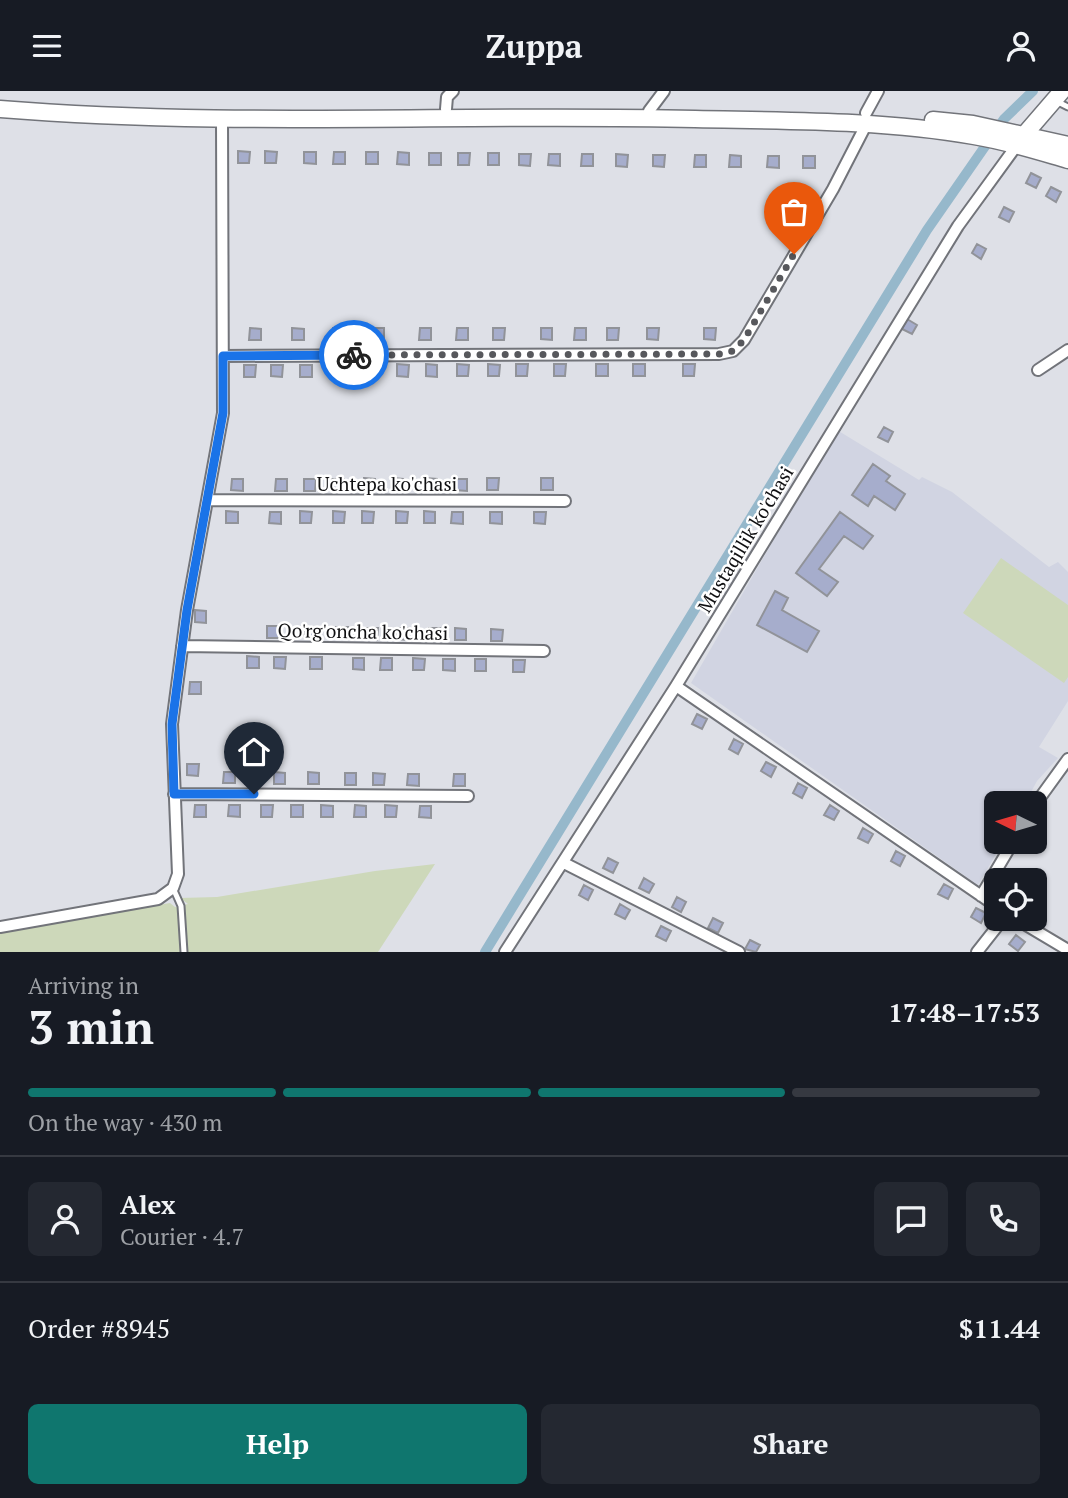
<!DOCTYPE html>
<html lang="en">
<head>
<meta charset="utf-8">
<style>
  :root { --surface:#171b24; --page:#242831; --text:#f1f3f6; --muted:#9ea1a6; --line:#363941; --accent:#0f766e }
  body { margin:0; font-family:"PT Serif",serif; background:var(--page); color:var(--text); height:100vh; display:flex; flex-direction:column; font-size:26px; white-space:nowrap }
  * { box-sizing:border-box; margin:0 }
  p { font-size:23px; color:var(--muted) }
  .icon { flex:none; width:38px; height:38px; fill:none; stroke:currentColor; stroke-width:2; stroke-linecap:round; stroke-linejoin:round }
  .map { position:relative; height:861px; overflow:hidden }
  .side { display:flex; flex-direction:column; background:var(--surface); flex:1 }
  .side>* { flex:none }
  .needle { width:46px; rotate:275deg }
  .controls { position:absolute; left:984px; top:700px; display:grid; gap:14px }
  .controls a { display:grid; place-items:center; width:63px; height:63px; border-radius:10px; background:var(--surface); box-shadow:0 2px 5px #0004; font-size:35px }
  .pin { position:absolute; display:grid; place-items:center; width:60px; height:60px; color:#fff; margin:-72px -30px; border-radius:50% 50% 50% 0; rotate:-45deg; box-shadow:0 0 7px #0007 }
  .pin .icon { rotate:45deg }
  .courier { position:absolute; display:grid; place-items:center; width:70px; height:70px; margin:-35px; border:5px solid #1a73e8; border-radius:50%; background:#fff; color:#222; box-shadow:0 2px 9px #0007 }
  .summary em { font-style:normal; font-weight:800 }
  .summary div { display:flex; flex-direction:column-reverse }
  .summary { display:flex; align-items:center; justify-content:space-between; height:119px; padding:0 28px }
  h1 { font-size:46px; font-weight:800; line-height:52px }
  .bar { display:grid; grid-template-columns:repeat(4,1fr); gap:10px 7px; align-content:center; height:84px; padding:0 28px }
  .bar i { height:9px; border-radius:5px; background:var(--line) }
  .bar .selected { background:var(--accent) }
  .bar p { grid-column:span 4 }
  .line { display:flex; align-items:center; gap:18px; padding:0 28px; border-top:2px solid var(--line) }
  .line div { flex:1 }
  .round { display:grid; place-items:center; flex:none; width:74px; height:74px; border-radius:10px; background:var(--page) }
  .cta { display:flex; gap:14px; margin-top:auto; padding:14px 28px }
  .cta a { flex:1; height:80px; border-radius:10px; background:var(--accent); color:#fff; font-size:28px; font-weight:800; line-height:80px; text-align:center }
  .cta a+a { background:var(--page); color:var(--text) }
  header { display:flex; justify-content:space-between; align-items:center; height:91px; padding:0 28px; background:var(--surface); font-size:32px; font-weight:800 }
  .map>svg:first-child { display:block }
</style>
</head>
<body>
<header><svg class="icon" aria-label="menu" viewBox="0 0 24 24"><path d="M4 6h16M4 12h16M4 18h16"/></svg>Zuppa<svg class="icon" aria-label="person" viewBox="0 0 24 24"><circle cx="12" cy="8" r="4"/><path d="M4 21q1-7 8-7t8 7"/></svg></header>
<div class="map">
<svg width="1068" height="861" viewBox="0 0 1068 861">
  <rect width="100%" height="100%" fill="#dee0e7"/>
  <!-- built -->
  <path fill="#d1d4e2" d="M837,339L919,389L922,386L952,401L1049,476L1058,471L1068,481V610L1039,656L1058,667L1037,690L1025,712H996V751H1003L978,794L691,592Z"/>
  <!-- green -->
  <path fill="#cdd8ba" d="M1001,467L1068,514V586L1064,592L963,522Z
    M435,773L378,861H0V842L170,812L175,816L188,813L180,807L217,806L375,780Z"/>
  <g fill="none" stroke-linecap="round" stroke-linejoin="round">
    <!-- canal -->
    <path stroke="#96b8cb" stroke-width="10" d="M485,861L927,139L1004,28L1033,0"/>
  </g>
  <!-- building -->
  <path fill="#a6adcc" stroke="#919399" stroke-width="2" d="M238,60L250,61L249,72H238Z
    M265,60L277,61L276,72H265Z
    M304,61H316V73L304,72Z
    M334,61H345V73H333Z
    M366,61H378V73H366Z
    M398,61L409,62V74L397,73Z
    M429,62H441V74H429Z
    M458,62H470L469,74H458Z
    M488,62H499V74H488Z
    M519,63H531L530,75L519,74Z
    M549,63H560V75L548,74Z
    M582,63H593V75H581Z
    M616,63L628,64L627,76L616,75Z
    M653,64H665L664,76L653,75Z
    M695,64H706V76H694Z
    M730,64L741,65V76H729Z
    M768,65H779V77L767,76Z
    M803,65H815V77H803Z
    M1031,82L1041,87L1036,97L1026,92Z
    M1051,96L1061,101L1056,111L1046,105Z
    M1004,116L1014,121L1009,131L999,126Z
    M977,153L986,158L981,168L972,162Z
    M907,228L917,234L912,243L902,238Z
    M250,237L261,238V249H249Z
    M292,237L304,238V249H292Z
    M333,237H345V249H333Z
    M373,237H384V249H372Z
    M420,237H431V249H419Z
    M457,237H468V249H456Z
    M493,237H505L504,249H493Z
    M541,237H552V249L541,248Z
    M575,237H586V249H574Z
    M607,237H619L618,249H607Z
    M647,237H659L658,249L647,248Z
    M704,237H716L715,249L704,248Z
    M397,273L409,274L408,286L397,285Z
    M426,273L437,274V286L426,285Z
    M457,273L469,274L468,285H457Z
    M488,273L500,274L499,285H488Z
    M516,273H528L527,285H516Z
    M554,273H566L565,285H554Z
    M596,273H608V285H596Z
    M633,273H645V285H633Z
    M683,273H695L694,285H683Z
    M244,274H256L255,286H244Z
    M271,274H283L282,286L271,285Z
    M300,274H312V286H300Z
    M334,274H346L345,286L334,285Z
    M365,274H376V286L364,285Z
    M884,336L893,341L888,351L878,346Z
    M873,373L890,385L886,390L905,403L895,419L874,405L868,415L852,404Z
    M364,387L375,388V399H364Z
    M392,387L403,388V399H391Z
    M425,387L437,388V399H425Z
    M487,387H499L498,399H487Z
    M541,387H553V399H541Z
    M232,388H243V400L231,399Z
    M276,388H287V400H275Z
    M304,388H316L315,400H304Z
    M332,388H344L343,399H332Z
    M455,388H467V400L455,399Z
    M226,420L238,421V432H226Z
    M300,420L312,421L311,432H300Z
    M333,420L345,421L344,432H333Z
    M362,420L374,421L373,432H362Z
    M396,420L408,421L407,432H396Z
    M424,420L435,421V432H424Z
    M270,421H281V433L269,432Z
    M452,421H463V433L451,432Z
    M490,421H502V433L490,432Z
    M534,421H546L545,433L534,432Z
    M840,421L873,445L863,458L844,445L819,478L838,491L827,505L796,482Z
    M775,500L788,507L782,519L819,540L807,561L757,534Z
    M195,519L206,520V532L195,531Z
    M267,535H279V547H267Z
    M304,536H316V548L304,547Z
    M336,536H348L347,548H336Z
    M366,537H378L377,549L366,548Z
    M397,537H409L408,549L397,548Z
    M429,537H440V549H429Z
    M455,537L466,538V549H455Z
    M491,538L503,539L502,550H491Z
    M247,565L259,566V577H247Z
    M274,566H286L285,578L274,577Z
    M310,566H322V578H310Z
    M353,567H364V579L353,578Z
    M381,567H392V579H380Z
    M413,567L425,568L424,579H413Z
    M443,568H455V580L443,579Z
    M475,568H486V580H475Z
    M513,569H525L524,581H513Z
    M190,591H201V603H189Z
    M697,623L707,628L702,638L692,633Z
    M734,648L743,653L738,663L729,658Z
    M766,671L776,676L771,686L761,680Z
    M187,673H199L198,685L187,684Z
    M224,681H235V692H223Z
    M245,681H257L256,693H245Z
    M274,681L285,682V693H274Z
    M308,681L319,682V693H308Z
    M345,682H356V694H345Z
    M373,682L385,683L384,694H373Z
    M408,683H419V695L407,694Z
    M454,683H465V695H453Z
    M798,692L807,697L802,707L793,702Z
    M195,714H206V726H194Z
    M229,714H240V726L228,725Z
    M261,714H273L272,726H261Z
    M291,714H303V726H291Z
    M321,714L333,715V726H321Z
    M355,714L366,715V726H354Z
    M385,714L397,715L396,726H385Z
    M830,714L839,720L834,729L824,724Z
    M420,715H431V727L419,726Z
    M863,737L873,743L868,752L858,747Z
    M896,760L905,765L900,775L891,770Z
    M608,767L618,772L613,782L603,777Z
    M644,787L654,793L649,802L639,797Z
    M944,793L953,798L948,808L938,803Z
    M584,794L593,799L588,809L579,804Z
    M677,806L686,811L681,821L672,816Z
    M620,813L630,819L625,828L615,823Z
    M976,817L986,822L981,832L971,826Z
    M713,827L723,832L718,842L708,837Z
    M661,835L671,840L666,850L656,845Z
    M1016,844L1025,851L1018,860L1009,853Z
    M750,849L760,854L756,861L745,858Z"/>
  <g fill="none" stroke-linecap="round" stroke-linejoin="round">
    <defs>
      <path id="service" d="M1056,10L1068,16
        M173,797L181,815L184,861"/>
      <path id="minor" d="M446,18L447,6L453,0
        M649,20L664,0
        M866,22L878,0
        M223,265L719,263L733,260L744,249L833,98L867,32
        M1038,279L1068,259
        M208,409L565,410
        M182,555L544,560
        M676,595L996,815
        M174,703L468,705
        M1034,715L1068,668
        M564,772L739,861
        M981,805L1013,751
        M1016,828L1068,859
        M0,836L158,808L173,797L178,783L172,633L187,519L223,322L222,29
        M505,861L676,595L958,135L1017,54
        M977,861L1003,828"/>
      <path id="secondary" d="M0,18C231,37 463,22 695,28C788,30 882,29 974,45C1006,50 1037,60 1068,69
        M933,29L973,33L1068,54
        M1018,51L1062,0"/>
    </defs>
    <!-- service casing -->
    <use href="#service" stroke="#72747a" stroke-width="9"/>
    <!-- minor casing -->
    <use href="#minor" stroke="#72747a" stroke-width="14"/>
    <!-- secondary casing -->
    <use href="#secondary" stroke="#72747a" stroke-width="19"/>
    <!-- service -->
    <use href="#service" stroke="#fff" stroke-width="5"/>
    <!-- minor -->
    <use href="#minor" stroke="#fff" stroke-width="10"/>
    <!-- secondary -->
    <use href="#secondary" stroke="#fff" stroke-width="16"/>
  </g>
  <g fill="none" stroke-linecap="round" stroke-linejoin="round">
    <!-- done -->
    <path stroke="#57585c" stroke-width="7" stroke-dasharray="0 12.6" d="M354,264L719,263L733,260L744,249L794,163"/>
    <!-- route -->
    <path stroke="#1a73e8" stroke-width="9" d="M254,703H174L172,633L187,519L223,322V265L354,264"/>
  </g>
  <g text-anchor="middle" dominant-baseline="central" stroke-width="5" stroke-linejoin="round" paint-order="stroke">
    <!-- street labels -->
    <g font-size="19" fill="#0f0f11" stroke="#fff">
      <text x="387" y="392">Uchtepa ko'chasi</text>
      <text transform="translate(745 448) rotate(-59)">Mustaqillik ko'chasi</text>
      <text transform="translate(363 540) rotate(1)">Qo'rg'oncha ko'chasi</text>
    </g>
  </g>
</svg>
<div class="controls">
<a><svg class="needle" viewBox="-14 -14 28 28"><path d="M0-13l5 13h-10z" fill="#e53935"/><path d="M0 13l5-13h-10z" fill="#9ea1a6"/></svg></a>
<a><svg class="icon" aria-label="locate" viewBox="0 0 24 24"><circle cx="12" cy="12" r="6"/><path d="M12 2v4M12 18v4M2 12h4M18 12h4"/></svg></a>
</div>
<div class="pin" style="left:794px;top:163px;background:#ea580c"><svg class="icon" aria-label="bag" viewBox="0 0 24 24"><path d="M5 8h14l-1 12H6zM9 8a3 3 0 0 1 6 0"/></svg></div>
<div class="pin" style="left:254px;top:703px;background:#1f2937"><svg class="icon" aria-label="home" viewBox="0 0 24 24"><path d="M3 11l9-7 9 7M6 9v11h12V9"/></svg></div>
<div class="courier" style="left:354px;top:264px"><svg class="icon" aria-label="bike" viewBox="0 0 24 24"><circle cx="6" cy="16" r="4"/><circle cx="18" cy="16" r="4"/><path d="M6 16l4-8h5l3 8M10 8l3 8H6M13 5h3"/></svg></div>
</div>
<section class="side">
<div class="summary"><div><h1>3 min</h1><p>Arriving in</p></div><em>17:48–17:53</em></div>
<div class="bar"><i class="selected"></i><i class="selected"></i><i class="selected"></i><i></i><p>On the way · 430 m</p></div>
<div class="line" style="height:126px"><a class="round"><svg class="icon" aria-label="person" viewBox="0 0 24 24"><circle cx="12" cy="8" r="4"/><path d="M4 21q1-7 8-7t8 7"/></svg></a><div><b>Alex</b><p>Courier · 4.7</p></div><a class="round"><svg class="icon" aria-label="chat" viewBox="0 0 24 24"><path d="M4 5h16v11H9l-5 4z"/></svg></a><a class="round"><svg class="icon" aria-label="phone" viewBox="0 0 24 24"><path d="M5 4h4l2 5-3 2q2 4 5 5l2-3 5 2v4C11 20 4 13 5 4z"/></svg></a></div>
<div class="line" style="height:91px"><div>Order #8945</div><b>$11.44</b></div>
<div class="cta"><a>Help</a><a>Share</a></div>
</section>
</body>
</html>
